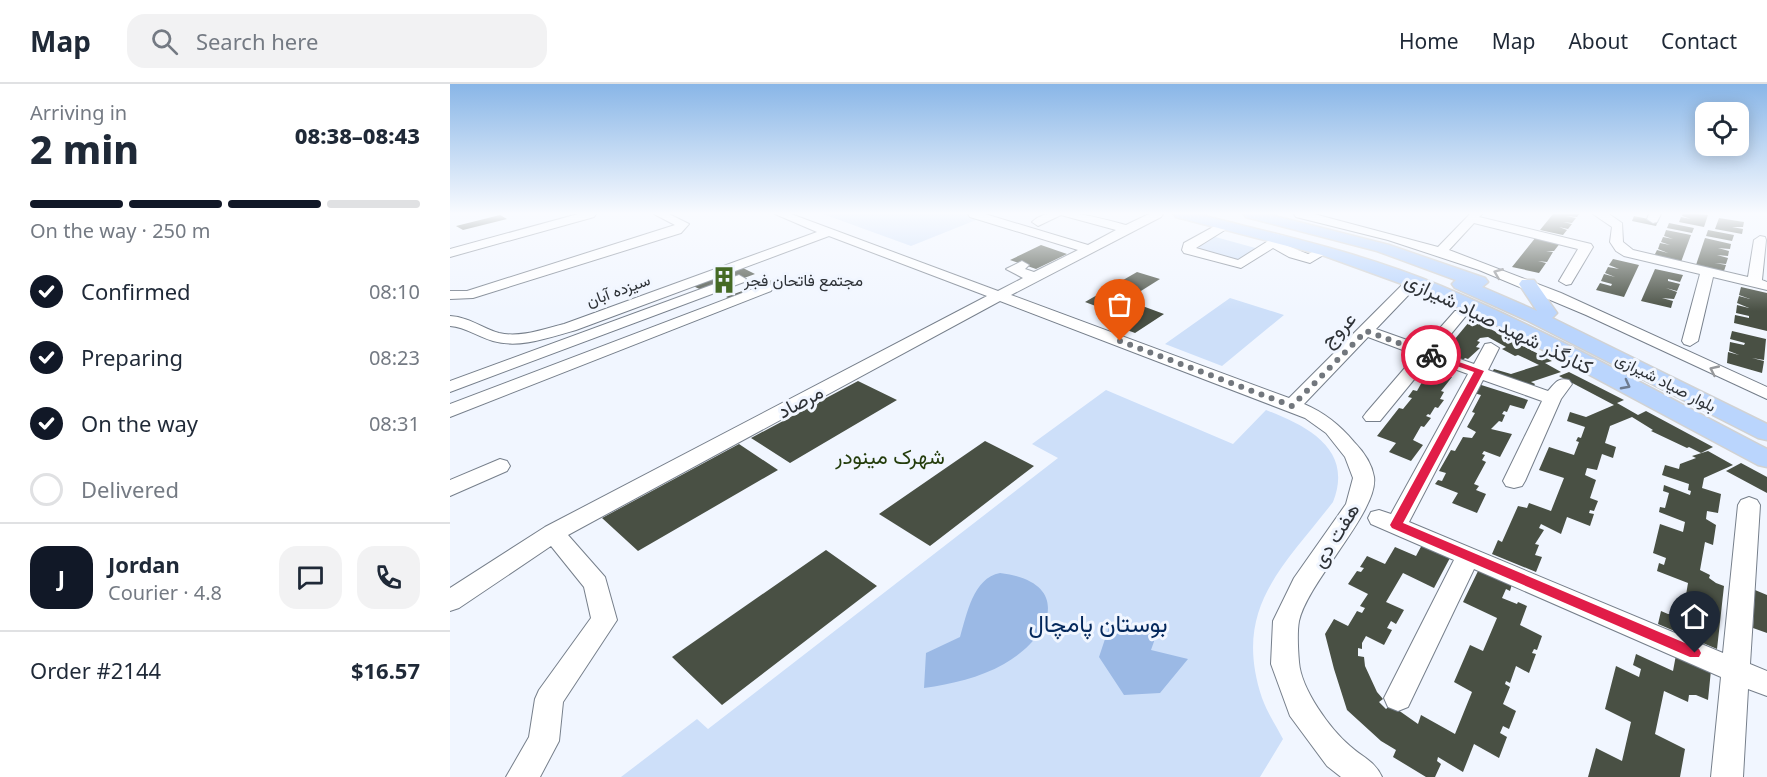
<!DOCTYPE html>
<html lang="en">
<head>
<meta charset="utf-8">
<style>
  :root { --surface:#fff; --page:#f2f2f3; --text:#1f2937; --muted:#747a83; --line:#e0e1e3; --accent:#111827 }
  body { margin:0; font-family:"Noto Sans",Vazirmatn,sans-serif; background:var(--page); color:var(--text); height:100vh; display:flex; flex-direction:column; font-size:22px; white-space:nowrap }
  * { box-sizing:border-box; margin:0 }
  p { font-size:20px; color:var(--muted) }
  .icon { flex:none; width:33px; height:33px; fill:none; stroke:currentColor; stroke-width:2; stroke-linecap:round; stroke-linejoin:round }
  .map { position:relative; flex:1; overflow:hidden }
  .side { display:flex; flex-direction:column; background:var(--surface); width:450px }
  .side>* { flex:none }
  .fabs { position:absolute; left:1245px; top:18px; display:grid; gap:12px }
  .fabs a { display:grid; place-items:center; width:54px; height:54px; border-radius:12px; background:var(--surface); box-shadow:0 3px 15px #0003; font-size:30px }
  .pin { position:absolute; display:grid; place-items:center; width:51px; height:51px; color:#fff; margin:-62px -26px; border-radius:50% 50% 50% 0; rotate:-45deg; box-shadow:0 0 6px #0007 }
  .pin .icon { rotate:45deg }
  .courier { position:absolute; display:grid; place-items:center; width:60px; height:60px; margin:-30px; border:4px solid #e11d48; border-radius:50%; background:#fff; color:#222; box-shadow:0 2px 8px #0007 }
  .head em { font-style:normal; font-weight:800 }
  .head div { display:flex; flex-direction:column-reverse }
  .head { display:flex; align-items:center; justify-content:space-between; height:102px; padding:0 30px }
  h1 { font-size:39px; font-weight:800; line-height:45px }
  .bar { display:grid; grid-template-columns:repeat(4,1fr); gap:9px 6px; align-content:center; height:72px; padding:0 30px }
  .bar i { height:8px; border-radius:4px; background:var(--line) }
  .bar .selected { background:var(--accent) }
  .bar p { grid-column:span 4 }
  .line { display:flex; align-items:center; gap:15px; padding:0 30px; border-top:2px solid var(--line) }
  .line div { flex:1 }
  .round { display:grid; place-items:center; flex:none; width:63px; height:63px; border-radius:18px; background:var(--page) }
  ol { padding:0 30px; list-style:none }
  li { display:flex; align-items:center; gap:18px; height:66px }
  li p { margin-inline-start:auto }
  li .icon { padding:6px; border-radius:50%; background:var(--accent); color:#fff; stroke-width:4 }
  li:last-child { color:var(--muted) }
  li i { width:33px; height:33px; border:3px solid var(--line); border-radius:50% }
  header { display:flex; align-items:center; gap:36px; box-sizing:border-box; height:84px; padding:0 30px; background:var(--surface); border-bottom:2px solid var(--line) }
  header strong { font-size:28px }
  nav { display:flex; gap:33px; margin-inline-start:auto; font-size:21px }
  .search { width:420px; height:54px; background:var(--page); display:flex; align-items:center; gap:15px; box-sizing:border-box; padding:0 21px; border-radius:18px; color:var(--muted); font-size:22px }
  main { display:flex; flex:1; min-height:0 }
  .map>svg:first-child { display:block }
</style>
</head>
<body>
<header>
<strong>Map</strong>
<div class="search"><svg class="icon" aria-label="search" viewBox="0 0 24 24"><circle cx="10" cy="10" r="6"/><path d="M15 15l6 6"/></svg>Search here</div>
<nav><a>Home</a><a>Map</a><a>About</a><a>Contact</a></nav>
</header>
<main>
<section class="side">
<div class="head"><div><h1>2 min</h1><p>Arriving in</p></div><em>08:38–08:43</em></div>
<div class="bar"><i class="selected"></i><i class="selected"></i><i class="selected"></i><i></i><p>On the way · 250 m</p></div>
<ol>
<li><svg class="icon" aria-label="check" viewBox="0 0 24 24"><path d="M5 12l5 5 9-10"/></svg>Confirmed<p>08:10</p></li>
<li><svg class="icon" aria-label="check" viewBox="0 0 24 24"><path d="M5 12l5 5 9-10"/></svg>Preparing<p>08:23</p></li>
<li><svg class="icon" aria-label="check" viewBox="0 0 24 24"><path d="M5 12l5 5 9-10"/></svg>On the way<p>08:31</p></li>
<li><i></i>Delivered</li>
</ol>
<div class="line" style="height:108px"><b class="round" style="background:var(--accent);color:#fff">J</b><div><b>Jordan</b><p>Courier · 4.8</p></div><a class="round"><svg class="icon" aria-label="chat" viewBox="0 0 24 24"><path d="M4 5h16v11H9l-5 4z"/></svg></a><a class="round"><svg class="icon" aria-label="phone" viewBox="0 0 24 24"><path d="M5 4h4l2 5-3 2q2 4 5 5l2-3 5 2v4C11 20 4 13 5 4z"/></svg></a></div>
<div class="line" style="height:78px"><div>Order #2144</div><b>$16.57</b></div>
</section>
<div class="map">
<svg width="1317" height="693" viewBox="0 0 1317 693">
  <rect width="100%" height="100%" fill="#f1f6ff"/>
  <!-- green -->
  <path fill="#cddff9" d="M373,130H518L531,134L461,162Z
    M762,152L809,165L787,177L746,166L744,163Z
    M780,214L834,231L772,282L715,260Z
    M656,306L783,360L816,326C857,342 904,365 883,418C833,483 782,524 812,614C817,628 826,642 833,655L810,693H171L247,635L258,645L608,374L582,360Z"/>
  <!-- water -->
  <path fill="#9bb9e5" d="M550,489C623,498 603,552 554,580C529,594 502,600 474,604L476,569L510,553C517,530 523,494 550,489Z
    M660,540L707,549L701,566L738,575L710,609L674,611L649,573Z"/>
  <!-- building -->
  <path fill="#495044" d="M1103,130H1129L1127,133L1116,132L1126,134L1122,139L1113,138L1122,140L1118,145L1109,143L1117,146L1113,151L1090,146Z
    M1233,130H1248L1258,131L1254,143L1229,138L1231,133L1241,135L1232,132Z
    M50,131L57,135L13,146L6,142Z
    M1184,132L1208,137L1206,142L1182,137Z
    M1269,134L1294,138L1293,143H1282L1293,145L1292,150L1265,145Z
    M1219,139L1244,144L1242,149L1217,144Z
    M1216,146L1241,151L1231,178L1204,172L1207,166L1218,169L1208,165L1210,159L1220,161L1211,158L1213,153L1223,155L1214,152Z
    M1258,146L1284,151L1282,157L1256,152Z
    M1086,153L1111,158L1104,167H1096L1103,168L1097,178L1088,177L1096,179L1089,189L1062,183Z
    M1255,154L1281,160L1280,165L1268,164L1279,167L1278,172L1267,171L1278,174L1276,180L1265,179L1276,181L1274,187L1246,181Z
    M591,161L617,170L586,185L560,176Z
    M1163,175L1189,181L1174,213L1146,206L1150,199L1161,202L1162,200L1151,197L1154,190L1165,193L1155,189L1158,183L1169,185L1159,181Z
    M293,184L305,190L256,208L243,202Z
    M1205,185L1233,191L1230,198L1218,195V197L1230,200L1227,207L1216,204L1227,208L1224,215L1212,214L1223,217L1221,224L1191,217Z
    M687,188L710,195L659,227L635,218Z
    M322,196L334,201L288,219L276,213Z
    M1291,203L1317,209V247L1284,239L1285,231L1299,234V232L1286,229L1287,221L1299,224L1287,219L1289,212L1300,215L1289,211Z
    M679,217L714,230L685,249L650,236Z
    M1025,237L1102,277L1095,279L1111,288L1081,298L1085,300L1081,306L1039,293L1044,285L1061,290L1089,281L1068,271L1065,272L1052,265L1056,263L1038,253L1030,254L1027,257L1030,258L1026,263L1030,264L1018,275L1015,274L1012,277L994,271L1000,263L996,262L1001,255L1004,256L1019,238Z
    M1282,247L1316,255L1314,276L1302,274L1314,277L1312,289L1277,279L1278,268L1289,271L1279,267L1280,258L1294,261L1295,259L1280,255Z
    M984,287L1002,293L991,307L994,308L990,315L994,316L988,324L985,323L980,331L978,330L976,332L981,334L974,343L971,342L963,356L973,361L961,377L939,368L946,359L927,352L949,324L953,325L962,314L958,313L963,306L967,307L977,289L981,291Z
    M1119,288L1174,316L1167,319L1188,331L1196,327L1263,363L1251,369L1239,363L1237,364L1201,347L1203,346L1182,333L1160,342L1155,359L1166,363L1163,374L1152,370L1147,386L1137,384L1135,391L1146,396L1140,414L1148,417L1144,427L1140,426L1139,429L1144,430L1140,442L1117,433L1111,450L1091,440L1089,444L1094,446L1085,460L1089,461L1085,471L1092,473L1086,488L1042,470L1048,456L1052,458L1068,422L1077,424L1079,419L1101,427L1114,394L1089,386L1099,363L1124,371L1129,358L1126,357L1128,353L1131,354L1135,343L1117,337L1120,328L1136,333L1164,321L1109,292Z
    M408,297L447,316L340,379L301,354Z
    M1025,299L1078,316L1074,325L1060,321L1057,328L1054,327L1052,330L1055,331L1052,338L1049,337L1041,345L1062,350L1050,373L1034,367L1032,370L1035,371L1032,376L1036,378L1024,400L1029,402L1026,406L1036,410L1027,429L1002,419L1008,409L985,400L988,396L992,397L996,389L989,387L1001,366L1005,367L1013,353L1022,354L1026,348L1017,343L1025,329L1022,328L1031,311L1020,308Z
    M535,357L584,382L480,462L429,430Z
    M289,360L328,386L188,467L152,434Z
    M1258,367L1283,381L1254,394L1252,404L1271,410L1268,429L1257,427L1256,435L1266,441L1263,461L1255,458L1250,486L1260,491L1259,494L1266,499L1274,502L1267,565L1208,540L1211,527L1218,530L1233,529L1238,499L1207,487L1209,479L1214,481L1216,474L1203,469L1210,440L1233,448L1235,438L1209,428L1210,423L1215,424L1219,409L1213,407L1214,401L1240,411L1241,407L1238,406L1239,400L1212,391L1215,381L1229,385L1230,380L1246,374L1242,372Z
    M1291,379L1317,393V409L1276,387Z
    M973,459L1001,472L984,504L953,489L936,518L954,526L946,540L941,537L937,544L942,546L934,561L916,552L912,559V565L908,564V572L914,573L915,582L927,608L933,615L929,618L936,625L941,621L968,640L971,631L1005,650L1022,608L1004,598L1020,561L1033,567L1047,534L1013,518L1029,485L1062,500L1060,507L1056,505L1052,514L1067,520L1068,518L1077,522L1070,541L1092,552L1087,566L1084,565L1082,569L1086,570L1079,589L1066,582L1060,599L1056,597L1055,600L1060,603L1053,620L1066,627L1059,645L1053,642L1050,649L1057,653L1049,674L1024,660L1013,688L988,673L987,677L991,680L985,693H976L943,673L946,666L931,657L897,626L884,585L875,550L884,535L898,542L907,527L912,529L915,524L910,522L918,510L898,500L907,487L911,488L914,484L910,483L917,472L935,480L945,463L966,472Z
    M376,466L427,502L272,621L222,573Z
    M1305,506L1317,511V549L1303,544Z
    M1186,570L1223,587L1226,571L1261,586L1258,616L1246,611H1239L1238,618L1214,607L1205,650L1235,665L1230,693H1138L1146,664L1172,677L1181,638L1155,625L1166,582L1189,593L1191,585L1183,581Z"/>
  <g fill="none" stroke-linecap="round" stroke-linejoin="round">
    <defs>
      <path id="minor" d="M128,130H146L144,133L0,173V165Z
        M204,130H219L239,140L231,149L23,214L0,215V207H17L225,141Z
        M325,130H341L548,207L573,194L556,185L572,177L579,181L575,185L584,188L628,166L520,133L518,130H535L638,161L666,146L611,131L588,142L582,138C602,118 651,135 676,141L699,130H713L711,133L561,211L839,314L959,194H969L971,197L969,200L926,245L974,262L1005,227H1015L1018,230L1015,233L987,267L1024,280L1035,260L1041,259L1049,264L1038,286L1098,307C1105,299 1108,293 1119,296L1122,300L1111,315L1075,397L1072,402L1064,404L1056,402L1053,397L1092,317L1033,296L959,438L1273,569L1288,421L1291,416L1299,413L1307,416L1310,421L1300,580L1317,587V612L1298,605L1293,693H1261L1271,593L1024,485L958,623L948,627L938,623L934,614L1004,476L921,440L918,434L921,428L929,426L941,430L1018,290L980,276L930,337H916L913,333L916,329L966,271L918,253L854,320C875,329 890,341 904,358C913,367 922,380 924,393C929,427 858,497 849,537C847,548 848,566 849,578C851,605 880,645 900,662C912,673 925,677 932,693H891L877,682L840,632L821,580L823,537L844,494L896,420L903,394L895,373L876,349L855,334L550,217L118,451L155,493L167,536L113,618L109,657L90,693H56L79,653L85,615L89,606L141,534L134,503L101,462L9,524L0,527V504L95,443L537,212L379,152L126,246C100,253 70,265 43,257C28,253 16,243 0,242V232C19,233 32,244 49,249C70,254 94,245 114,240L367,148Z
        M844,130H864L988,163L1020,130H1032L1029,133L1141,160L1143,163L1121,200L1116,201L1109,197L1128,165L1024,139L999,166L1111,209L1317,303V315L1136,231L1029,186L938,156L846,133Z
        M1143,130H1159L1172,139L1173,158L1183,166L1298,193L1304,156L1310,152L1315,153L1316,156L1312,196L1317,198V206L1263,193L1248,257L1240,262L1234,260L1232,257L1250,190L1174,172L1166,167L1160,158L1162,143Z
        M1199,130H1211L1207,138L1203,139L1197,135Z
        M774,137L780,141L778,144L746,164L788,176L818,157L816,153L822,149L834,152L835,155L833,160L858,170L873,163L880,167L860,179L839,173L823,164L791,184L734,169L732,166L734,159Z
        M289,191L296,195L294,198L0,308V297Z
        M316,200L321,201L323,204L321,207L0,333V320Z
        M50,375L57,377L60,382L57,387L0,412V396Z"/>
      <path id="major" d="M724,130H747C829,151 913,169 991,202C1103,249 1209,309 1317,365V383L1308,381L1054,245L977,209L872,171L726,133Z
        M794,130H817L939,161L1035,194L1038,198L1032,203L1087,227L1069,200L1072,196H1084L1107,229L1102,234L1317,340V356L1308,354L1078,237L1005,204L1002,200L1006,196L927,167L796,133Z"/>
    </defs>
    <!-- minor casing -->
    <use href="#minor" stroke="#767f8b" stroke-width="2"/>
    <!-- major casing -->
    <use href="#major" stroke="#d1d2d3" stroke-width="3"/>
    <!-- minor -->
    <use href="#minor" fill="#fff" fill-rule="evenodd"/>
    <!-- major -->
    <use href="#major" fill="#bad5fd" fill-rule="evenodd"/>
  </g>
  <!-- one-way arrows -->
  <defs><path id="oneway-chevron" d="M-2-3.5L2.5 0L-2 3.5" fill="none" stroke-width="1.6" stroke-linecap="round" stroke-linejoin="round" transform="scale(1.5)"/></defs>
  <g stroke="#96989b">
    <use href="#oneway-chevron" transform="translate(1048 189) rotate(-158)"/>
    <use href="#oneway-chevron" transform="translate(1264 286) rotate(-155)"/>
  </g>
  <use stroke="#6d7b90" href="#oneway-chevron" transform="translate(1176 301) rotate(28)"/>
  <!-- sky -->
  <linearGradient id="sky" x2="0" y2="1"><stop stop-color="#89b6e7"/><stop offset="0.57" stop-color="#f9fbff"/><stop offset="1" stop-color="#f9fbff" stop-opacity="0"/></linearGradient>
  <rect width="1317" height="227" fill="url(#sky)"/>
  <!-- route -->
  <path fill="#e11d48" d="M978,269H984L1034,287L953,439L1249,565L1251,569L1249,573H1240L942,444L940,441L1024,288L978,272Z"/>
  <g fill="none" stroke-linecap="round" stroke-linejoin="round">
    <!-- done -->
    <path stroke="#72777d" stroke-width="6" stroke-dasharray="0 10.8" d="M670,257L842,322L916,247L981,271"/>
  </g>
  <!-- icons -->
  <defs>
    <symbol id="building-bare" viewBox="-9 -9 18 18"><path d="M-4-6H4V6H1V3H-1V6H-4ZM-2.5-4.3h1.7v1.8h-1.7ZM.8-4.3h1.7v1.8H.8ZM-2.5-1h1.7V.8h-1.7ZM.8-1h1.7V.8H.8Z" fill="#456a24" stroke="#f1f6ff" stroke-width="2.5" paint-order="stroke"/></symbol>
  </defs>
  <g fill-rule="evenodd">
    <use href="#building-bare" x="255" y="177" width="38" height="38"/>
  </g>
  <g text-anchor="middle" dominant-baseline="central" stroke-width="6" stroke-linejoin="round" paint-order="stroke">
    <!-- far-poi labels -->
    <g font-size="16" fill="#2e3237" stroke="#f1f6ff" text-anchor="start">
      <text x="294" y="196">مجتمع فاتحان فجر</text>
    </g>
    <!-- far-street labels -->
    <g font-size="16" fill="#2e3237" stroke="#f1f6ff">
      <text transform="translate(168 206) rotate(-20)">سیزده آبان</text>
      <text transform="translate(1216 298) rotate(27)">بلوار صیاد شیرازی</text>
    </g>
    <!-- street labels -->
    <g font-size="20" fill="#2e3237" stroke="#f1f6ff">
      <text transform="translate(1049 239) rotate(26)">کنارگذر شهید صیاد شیرازی</text>
      <text transform="translate(888 245) rotate(-45)">عروج</text>
      <text transform="translate(350 317) rotate(-28)">مرصاد</text>
      <text transform="translate(885 451) rotate(-58)">هفت دی</text>
    </g>
    <!-- neighbourhood labels -->
    <g font-size="21" fill="#243d0c" stroke="#f1f6ff">
      <text x="440" y="372">شهرک مینودر</text>
    </g>
    <!-- near-park labels -->
    <g font-size="24" fill="#03275b" stroke="#f1f6ff">
      <text x="648" y="538">بوستان پامچال</text>
    </g>
  </g>
</svg>
<div class="fabs">
<a><svg class="icon" aria-label="locate" viewBox="0 0 24 24"><circle cx="12" cy="12" r="6"/><path d="M12 2v4M12 18v4M2 12h4M18 12h4"/></svg></a>
</div>
<div class="pin" style="left:670px;top:257px;background:#ea580c"><svg class="icon" aria-label="bag" viewBox="0 0 24 24"><path d="M5 8h14l-1 12H6zM9 8a3 3 0 0 1 6 0"/></svg></div>
<div class="pin" style="left:1245px;top:569px;background:#1f2937"><svg class="icon" aria-label="home" viewBox="0 0 24 24"><path d="M3 11l9-7 9 7M6 9v11h12V9"/></svg></div>
<div class="courier" style="left:981px;top:271px"><svg class="icon" aria-label="bike" viewBox="0 0 24 24"><circle cx="6" cy="16" r="4"/><circle cx="18" cy="16" r="4"/><path d="M6 16l4-8h5l3 8M10 8l3 8H6M13 5h3"/></svg></div>
</div>
</main>
</body>
</html>
